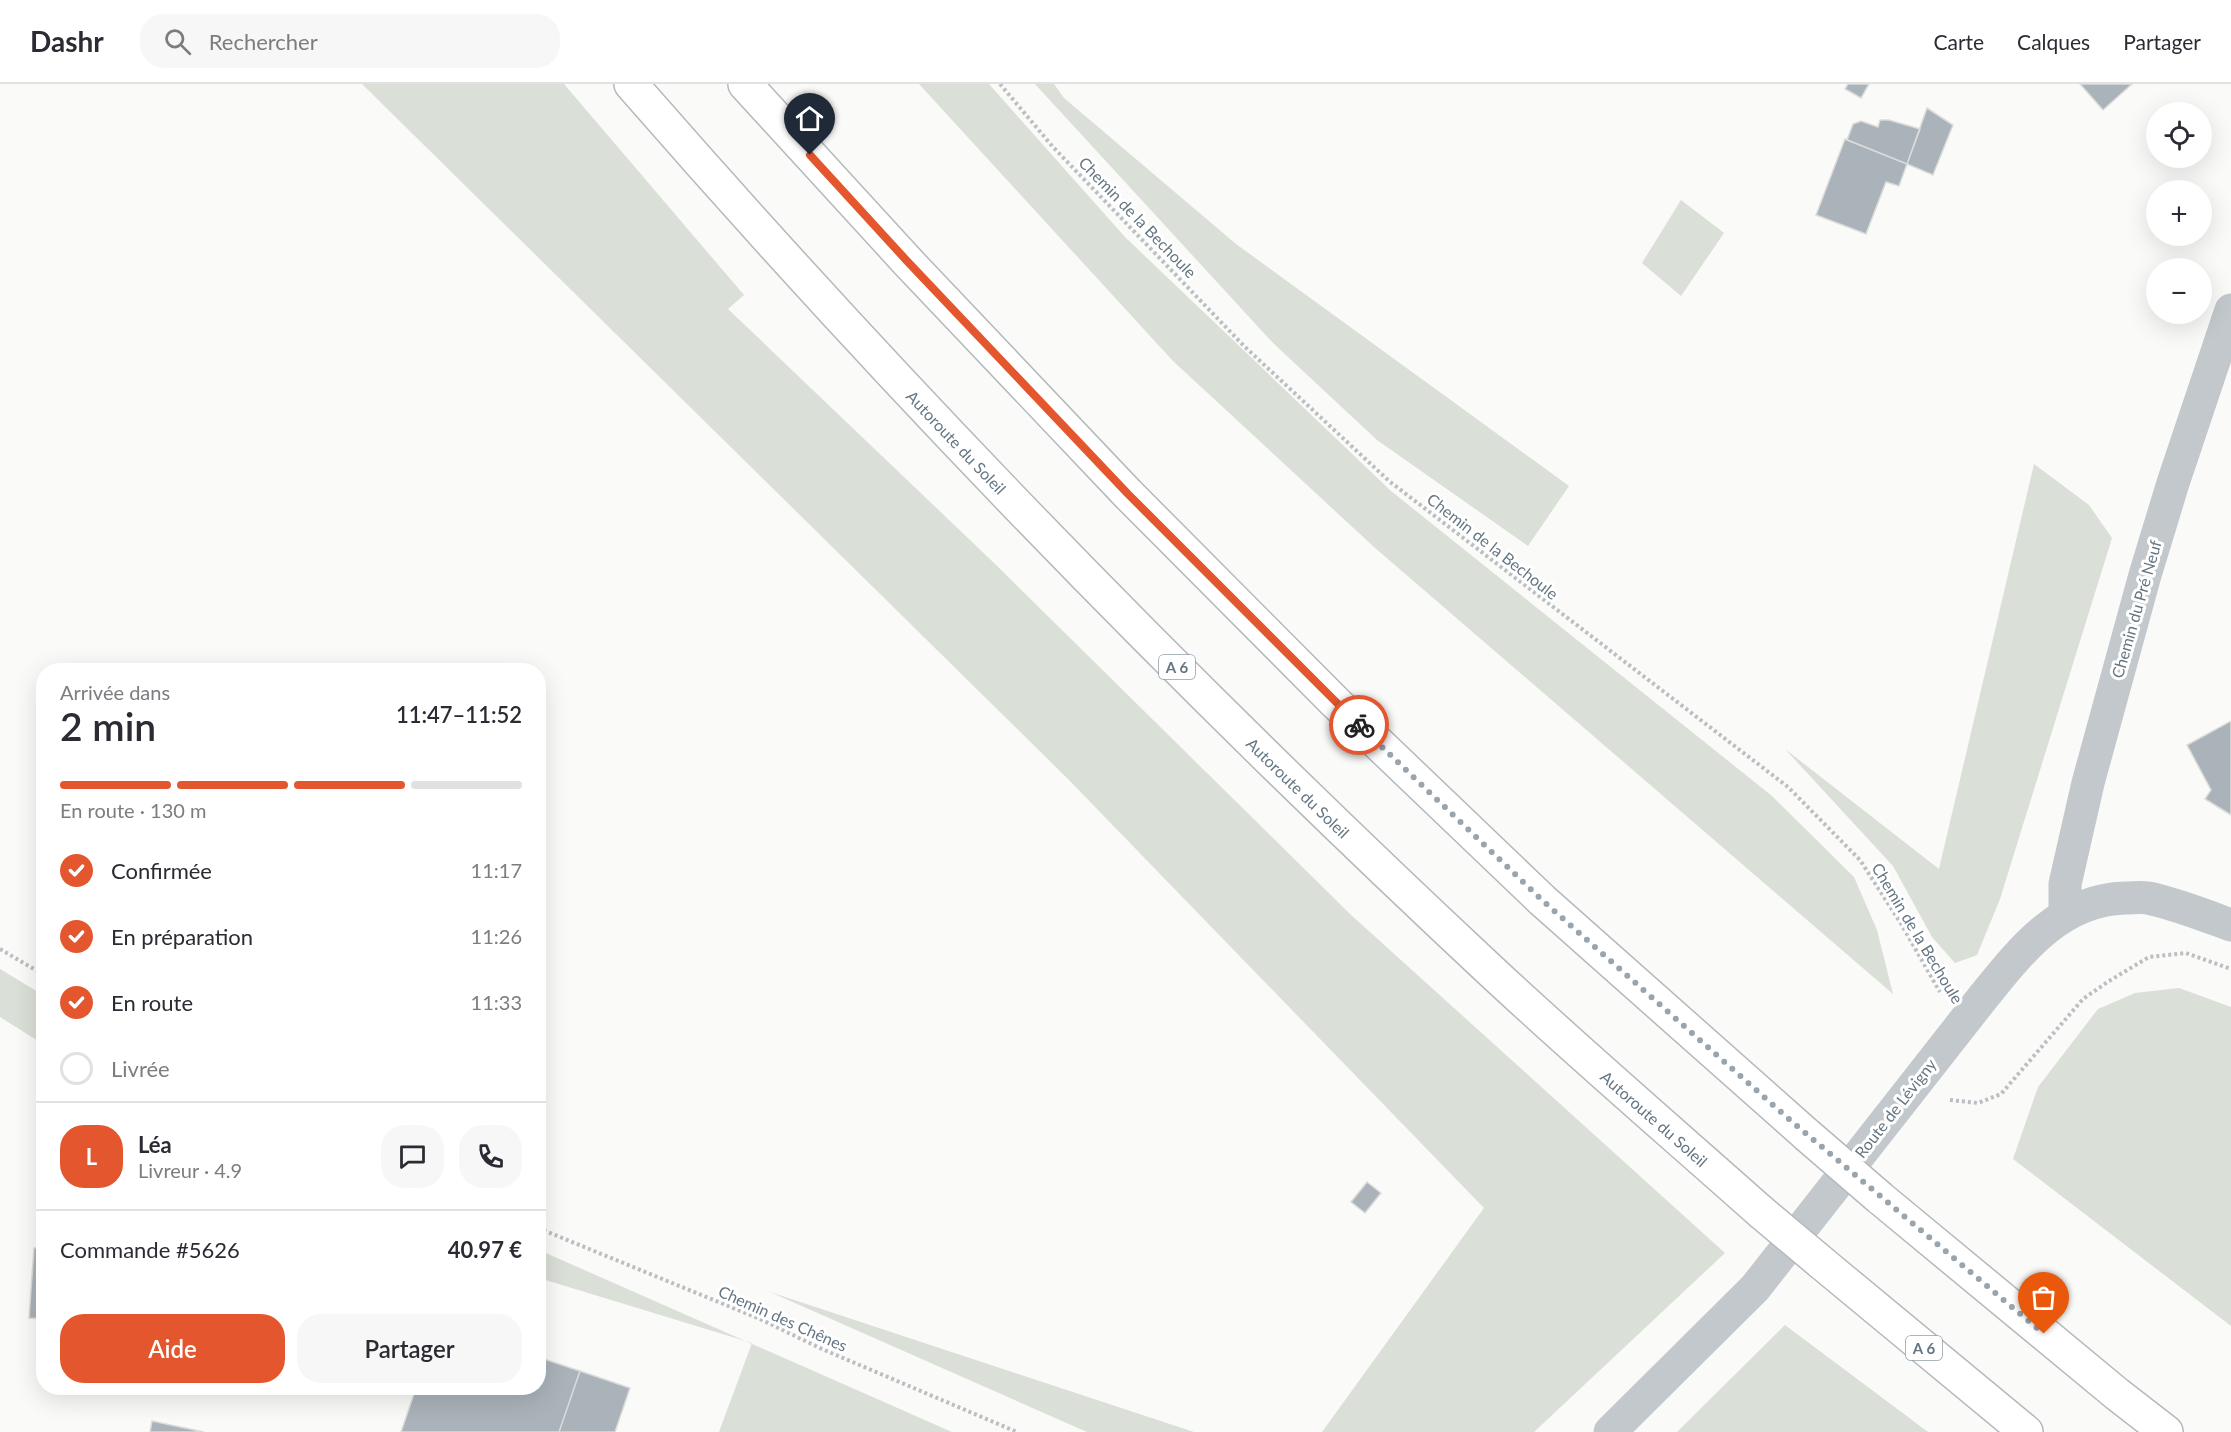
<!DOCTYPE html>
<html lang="fr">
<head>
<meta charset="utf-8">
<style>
  :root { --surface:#fff; --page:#f7f7f7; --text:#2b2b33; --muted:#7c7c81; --line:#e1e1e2; --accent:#e4572e }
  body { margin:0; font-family:Lato,sans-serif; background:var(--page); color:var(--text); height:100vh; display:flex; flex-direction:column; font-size:22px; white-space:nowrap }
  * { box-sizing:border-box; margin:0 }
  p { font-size:20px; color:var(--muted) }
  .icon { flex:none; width:33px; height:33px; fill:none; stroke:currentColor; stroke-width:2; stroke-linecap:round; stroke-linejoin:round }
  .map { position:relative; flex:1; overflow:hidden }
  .sheet { position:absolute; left:36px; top:579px; width:510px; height:732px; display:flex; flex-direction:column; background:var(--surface); border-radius:24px; box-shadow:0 6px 24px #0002 }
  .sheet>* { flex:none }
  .controls { position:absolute; left:2146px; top:18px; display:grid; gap:12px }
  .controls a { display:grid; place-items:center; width:66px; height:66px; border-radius:50%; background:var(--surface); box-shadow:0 6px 24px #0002; font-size:30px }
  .pin { position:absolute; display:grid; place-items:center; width:51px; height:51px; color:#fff; margin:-62px -26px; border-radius:50% 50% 50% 0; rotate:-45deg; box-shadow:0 0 6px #0007 }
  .pin .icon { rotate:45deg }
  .courier { position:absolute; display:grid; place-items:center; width:60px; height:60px; margin:-30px; border:4px solid #e4572e; border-radius:50%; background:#fff; color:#222; box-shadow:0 2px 8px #0007 }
  .head em { font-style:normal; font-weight:600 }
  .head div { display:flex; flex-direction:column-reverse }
  .head { display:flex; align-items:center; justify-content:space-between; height:102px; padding:0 24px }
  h1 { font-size:39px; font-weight:600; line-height:45px }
  .bar { display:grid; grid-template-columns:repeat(4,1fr); gap:9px 6px; align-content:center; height:72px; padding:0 24px }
  .bar i { height:8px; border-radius:4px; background:var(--line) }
  .bar .active { background:var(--accent) }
  .bar p { grid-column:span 4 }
  .line { display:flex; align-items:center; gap:15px; padding:0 24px; border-top:2px solid var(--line) }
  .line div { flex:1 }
  .round { display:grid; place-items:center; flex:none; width:63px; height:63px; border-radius:24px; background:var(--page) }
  ol { padding:0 24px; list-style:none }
  li { display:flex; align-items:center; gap:18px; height:66px }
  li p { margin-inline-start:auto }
  li .icon { padding:6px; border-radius:50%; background:var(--accent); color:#fff; stroke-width:4 }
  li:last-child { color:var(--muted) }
  li i { width:33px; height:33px; border:3px solid var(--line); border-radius:50% }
  .cta { display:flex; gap:12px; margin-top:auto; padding:12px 24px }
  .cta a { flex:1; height:69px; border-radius:24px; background:var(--accent); color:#fff; font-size:24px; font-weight:600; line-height:69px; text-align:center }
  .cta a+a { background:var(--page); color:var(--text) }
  header { display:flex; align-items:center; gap:36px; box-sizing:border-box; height:84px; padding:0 30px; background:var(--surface); border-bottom:2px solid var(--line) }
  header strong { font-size:28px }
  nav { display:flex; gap:33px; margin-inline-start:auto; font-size:21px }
  .search { width:420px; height:54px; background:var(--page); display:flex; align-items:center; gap:15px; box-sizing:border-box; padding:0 21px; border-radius:24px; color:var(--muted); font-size:22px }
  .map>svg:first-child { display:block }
</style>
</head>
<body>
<header>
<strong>Dashr</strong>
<div class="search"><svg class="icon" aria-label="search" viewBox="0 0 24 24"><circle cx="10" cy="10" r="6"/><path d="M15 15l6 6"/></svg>Rechercher</div>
<nav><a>Carte</a><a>Calques</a><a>Partager</a></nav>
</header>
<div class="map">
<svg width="2231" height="1348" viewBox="0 0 2231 1348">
  <rect width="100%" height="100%" fill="#fafaf8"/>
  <!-- green -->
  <path fill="#dadfd7" d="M362,0H564L744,211L728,225L993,478L1350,830L1725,1169L1534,1348H1322L1484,1124L1067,694Z
    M919,0H989L1125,153L1391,407L1772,712L1854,793L1877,846L1893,910L1374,463L1173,277Z
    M1035,0H1054L1064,14L1236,160L1569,402L1528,462L1377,356L1273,259Z
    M1681,116L1724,149L1681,212L1642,179Z
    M2034,380L2089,421L2112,454L2000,815L1977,871L1955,879L1932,853L1893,782L1785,665L1939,785Z
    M0,885L43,911V960L0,933Z
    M2179,904L2231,923V1242L2013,1075L2038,1003L2098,925L2135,909Z
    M539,1166L952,1348H719L752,1259L539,1194Z
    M770,1208L1194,1348H1087Z
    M1785,1241L1928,1348H1677Z"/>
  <!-- building -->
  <path fill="#aab3b9" stroke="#dcdcda" stroke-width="1.5" d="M1848,0H1869L1861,14L1845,5Z
    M2080,0H2132L2103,26Z
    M1927,24L1953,41L1933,91L1907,80Z
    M1880,36H1889L1920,45L1907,80L1847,56L1853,40L1861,37L1878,43Z
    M1845,55L1907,80L1899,102L1886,98L1866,150L1816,131Z
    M2231,637V731L2205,715L2211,706L2187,661Z
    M1367,1098L1381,1109L1365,1129L1351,1118Z
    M34,1164H44V1235L29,1234Z
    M538,1273L580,1287L559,1348H401L416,1304H538Z
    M580,1287L630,1304L615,1348H559Z
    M152,1337L204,1348H150Z"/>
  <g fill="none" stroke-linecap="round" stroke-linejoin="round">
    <defs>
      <g id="motorway">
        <path id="s1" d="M631,0C902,311 1190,606 1491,887C1579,969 1671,1048 1761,1128"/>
        <path d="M745,0L907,177L1128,410L1335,618L1542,816L1807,1051"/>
        <path d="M1880,1114L2117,1310L2166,1348"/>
        <path d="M1823,1180L2026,1348"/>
      </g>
    </defs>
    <!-- motorway casing -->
    <use href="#motorway" stroke="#b4b9bd" stroke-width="36"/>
    <!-- path -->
    <path stroke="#bbbfc2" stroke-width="4" stroke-dasharray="3 3" stroke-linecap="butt" d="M1000,0L1053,63L1244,262L1389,397L1788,703L1860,776L1900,838L1940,908
      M0,865L44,891
      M1950,1016L1978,1019L2001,1010L2083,915L2109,897L2149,873L2186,869L2231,885
      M538,1144L760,1235L822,1265L1017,1348"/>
    <!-- minor -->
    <path stroke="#c3c8cc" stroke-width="33" d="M2065,830V800L2088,699L2145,491L2173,399L2231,226
      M1610,1348L1755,1204L1984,912C2022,865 2060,816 2125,814C2133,814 2141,813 2148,814C2176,820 2204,831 2231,841"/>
    <!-- motorway -->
    <use href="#motorway" stroke="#fff" stroke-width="33"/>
    <defs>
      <path id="motorway-bridge" d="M1807,1051L1880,1114
        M1761,1128L1823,1180"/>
    </defs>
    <!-- motorway-bridge casing -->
    <use href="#motorway-bridge" stroke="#b4b9bd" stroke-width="36" stroke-linecap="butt"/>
    <!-- motorway-bridge -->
    <use href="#motorway-bridge" stroke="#fff" stroke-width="33"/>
  </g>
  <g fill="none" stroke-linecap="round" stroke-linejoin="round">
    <!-- done -->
    <path stroke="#99a4ac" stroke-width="6" stroke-dasharray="0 10.8" d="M1359,641L1542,816L1790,1036L2044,1250"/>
    <!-- route -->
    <path stroke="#e4572e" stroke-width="8" d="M810,71L907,177L1128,410L1359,641"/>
  </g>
  <g text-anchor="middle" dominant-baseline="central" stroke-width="6" stroke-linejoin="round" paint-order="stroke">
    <!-- shield labels -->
    <g fill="#fff" stroke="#939fa8" stroke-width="1.5">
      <rect x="1159" y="571" width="36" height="24" rx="4.5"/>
      <rect x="1906" y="1252" width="36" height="24" rx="4.5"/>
    </g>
    <g font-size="15" font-weight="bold" fill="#657683">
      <text x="1177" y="583">A 6</text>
      <text x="1924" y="1264">A 6</text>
    </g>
    <!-- street labels -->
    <g font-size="16" fill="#657683" stroke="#fff">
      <text transform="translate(1138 133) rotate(46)">Chemin de la Bechoule</text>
      <text stroke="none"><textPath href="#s1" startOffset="484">Autoroute du Soleil</textPath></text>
      <text transform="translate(1493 462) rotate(38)">Chemin de la Bechoule</text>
      <text transform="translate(2136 525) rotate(-74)">Chemin du Pré Neuf</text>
      <text stroke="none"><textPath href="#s1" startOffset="970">Autoroute du Soleil</textPath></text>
      <text transform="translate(1918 849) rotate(59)">Chemin de la Bechoule</text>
      <text transform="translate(1895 1024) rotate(-52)">Route de Lévigny</text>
      <text stroke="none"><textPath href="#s1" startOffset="1456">Autoroute du Soleil</textPath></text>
      <text transform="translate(783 1234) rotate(24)">Chemin des Chênes</text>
    </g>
  </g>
</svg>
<div class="controls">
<a><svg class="icon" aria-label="locate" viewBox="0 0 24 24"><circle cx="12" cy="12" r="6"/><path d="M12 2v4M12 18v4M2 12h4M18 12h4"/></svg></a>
<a>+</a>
<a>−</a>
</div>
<div class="pin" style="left:2044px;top:1250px;background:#ea580c"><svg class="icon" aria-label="bag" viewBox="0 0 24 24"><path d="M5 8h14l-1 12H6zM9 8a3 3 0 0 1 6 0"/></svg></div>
<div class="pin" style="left:810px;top:71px;background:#1f2937"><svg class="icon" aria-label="home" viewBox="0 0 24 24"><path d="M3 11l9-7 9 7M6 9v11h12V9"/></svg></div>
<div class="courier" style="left:1359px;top:641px"><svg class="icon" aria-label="bike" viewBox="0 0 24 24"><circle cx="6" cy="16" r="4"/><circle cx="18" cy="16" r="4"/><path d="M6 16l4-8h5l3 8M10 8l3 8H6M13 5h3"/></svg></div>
<section class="sheet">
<div class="head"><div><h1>2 min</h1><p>Arrivée dans</p></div><em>11:47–11:52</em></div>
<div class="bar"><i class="active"></i><i class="active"></i><i class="active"></i><i></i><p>En route · 130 m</p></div>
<ol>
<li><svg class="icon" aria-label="check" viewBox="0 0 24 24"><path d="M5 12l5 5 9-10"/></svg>Confirmée<p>11:17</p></li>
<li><svg class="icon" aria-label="check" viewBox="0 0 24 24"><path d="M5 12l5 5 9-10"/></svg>En préparation<p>11:26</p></li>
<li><svg class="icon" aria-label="check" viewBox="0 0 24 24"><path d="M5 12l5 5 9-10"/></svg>En route<p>11:33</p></li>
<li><i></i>Livrée</li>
</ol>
<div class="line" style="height:108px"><b class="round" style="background:var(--accent);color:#fff">L</b><div><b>Léa</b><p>Livreur · 4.9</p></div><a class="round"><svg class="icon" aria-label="chat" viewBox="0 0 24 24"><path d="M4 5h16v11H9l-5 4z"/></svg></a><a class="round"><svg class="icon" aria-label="phone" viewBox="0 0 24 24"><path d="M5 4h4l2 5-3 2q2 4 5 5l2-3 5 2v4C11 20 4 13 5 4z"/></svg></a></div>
<div class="line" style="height:78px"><div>Commande #5626</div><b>40.97 €</b></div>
<div class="cta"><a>Aide</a><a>Partager</a></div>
</section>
</div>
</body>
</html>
